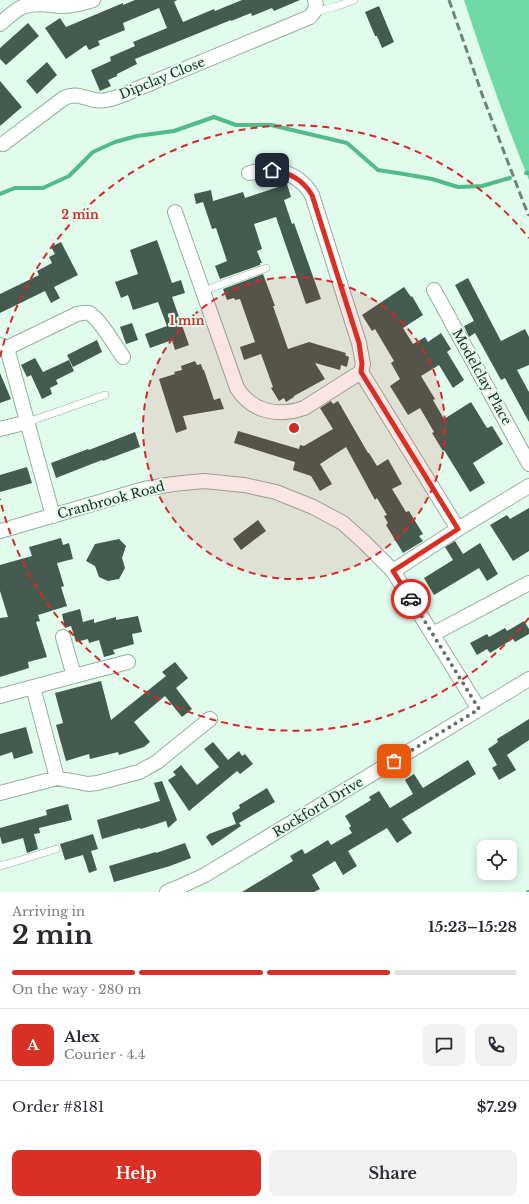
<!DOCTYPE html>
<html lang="en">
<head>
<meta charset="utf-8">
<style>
  :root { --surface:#fff; --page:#f2f2f3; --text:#2b2b33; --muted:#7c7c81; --line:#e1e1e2; --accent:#d93025 }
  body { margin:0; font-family:"Libre Baskerville",serif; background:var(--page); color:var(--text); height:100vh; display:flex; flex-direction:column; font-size:15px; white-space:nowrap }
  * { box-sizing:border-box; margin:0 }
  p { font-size:13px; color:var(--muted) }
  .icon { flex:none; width:22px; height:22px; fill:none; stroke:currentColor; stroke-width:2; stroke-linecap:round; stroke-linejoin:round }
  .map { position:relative; height:892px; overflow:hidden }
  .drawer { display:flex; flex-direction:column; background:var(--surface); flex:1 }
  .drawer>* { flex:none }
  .controls { position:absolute; left:477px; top:840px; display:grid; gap:8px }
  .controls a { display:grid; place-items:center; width:40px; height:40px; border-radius:8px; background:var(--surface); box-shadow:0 2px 10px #0003; font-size:20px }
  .pin { position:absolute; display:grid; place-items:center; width:34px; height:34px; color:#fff; margin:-17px; border-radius:8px; box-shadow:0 2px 6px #0006 }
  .courier { position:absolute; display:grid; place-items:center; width:40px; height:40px; margin:-20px; border:3px solid #d93025; border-radius:50%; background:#fff; color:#222; box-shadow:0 1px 5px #0007 }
  .summary em { font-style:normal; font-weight:800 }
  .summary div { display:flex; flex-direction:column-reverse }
  .summary { display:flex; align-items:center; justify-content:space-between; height:68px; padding:0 12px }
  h1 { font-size:26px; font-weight:800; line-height:30px }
  .bar { display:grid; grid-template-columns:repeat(4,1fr); gap:6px 4px; align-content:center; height:48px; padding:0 12px }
  .bar i { height:5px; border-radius:3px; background:var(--line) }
  .bar .current { background:var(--accent) }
  .bar p { grid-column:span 4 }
  .line { display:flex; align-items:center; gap:10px; padding:0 12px; border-top:1px solid var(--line) }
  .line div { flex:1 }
  .round { display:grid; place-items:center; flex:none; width:42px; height:42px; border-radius:8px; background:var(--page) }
  .button { display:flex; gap:8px; margin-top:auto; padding:8px 12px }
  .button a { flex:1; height:46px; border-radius:8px; background:var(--accent); color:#fff; font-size:16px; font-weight:800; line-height:46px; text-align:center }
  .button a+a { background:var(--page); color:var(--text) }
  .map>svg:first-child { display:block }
</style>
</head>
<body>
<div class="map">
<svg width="529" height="892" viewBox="0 0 529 892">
  <rect width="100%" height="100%" fill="#e1fbed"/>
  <!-- forest -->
  <path fill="#70d8a6" d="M464,0H529V180C505,121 484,61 464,0Z"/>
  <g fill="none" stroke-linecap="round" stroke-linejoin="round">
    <!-- stream -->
    <path stroke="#52bb8b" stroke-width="4" d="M526,173H529
      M0,194L15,188H43L69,176L93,152L115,142L137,136L174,131L214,117L236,125H271L347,143L378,170L404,174L432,179L458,187L482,186L510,178
      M528,892H529"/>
  </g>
  <!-- building -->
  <path fill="#455b4f" d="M135,0H177L174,2L183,22L214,9L215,11L242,0H300L274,11L272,8L252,16L251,13L231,21V20L135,59L137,64L117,74V76L108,80L111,86L100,91L91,70L111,61L110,57L135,46L133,42L167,28L159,8L123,23L125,30L98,41L100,45L89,50L86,45L66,59L45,28L60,18L66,27L123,3V5Z
    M379,6L394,42L382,48L377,36H375L365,12Z
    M28,23L39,36L6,65L0,59V48Z
    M47,62L57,75L37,94L26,81Z
    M0,81L22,107L0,126Z
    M287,184L291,197L284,200L292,224L294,223L321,299L306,304L276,217L254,224L262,249L257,251L262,263H260V265L220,279L215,266L227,261L216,228L212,229L203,202L196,204L194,194L211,190L213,201L243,192L245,198Z
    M157,240L172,283L181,280L185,293L172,297L189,345L175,350L172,340L150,348L145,334L167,326L158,302L133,310L128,295L121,298L115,282L138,274L130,250Z
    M61,242L78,275L54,287L60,298L51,303L45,291L0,313V294L39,275L37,271L52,263L49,257L55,254L51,247Z
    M263,274L275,306H273L288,349L309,342L346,353L345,355L349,357L347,367L341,365L340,370L315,363L325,379L294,396V397L286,402L284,398L279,401L271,388L273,387L261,354L244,360L240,347L255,342L240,299L235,300L234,298L227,300L223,289Z
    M468,278L501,341L525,329L529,337V365L517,370L529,392V422L505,378L501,380L475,333L469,337L464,326L474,321L455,285Z
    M404,287L411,297L412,296L423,315L403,328L413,344L425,337L428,342L441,333L451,349L447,352L464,380L453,388L439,365L421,376L435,399L433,400L444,419L471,402L487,428L492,426L503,444L473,463L485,483L470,492L444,450L443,451L432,433L434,432L420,408L408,415L390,386L400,379L391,363L394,361L375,329L372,331L362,315Z
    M132,323L138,340L126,344L120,327Z
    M97,340L102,352L73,367L67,355Z
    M35,358L43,372L69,360L74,371L56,380L58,384L50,388L52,394L42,399L31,375L27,377L21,365Z
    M195,361L197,365L201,364L203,370H204L214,400L220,398L224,409L183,416L187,429L176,433L159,379L175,374L174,372L182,370L181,366Z
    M0,373L11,399L0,403Z
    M331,401L333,404L338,401L368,453H369L377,466L388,459L402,484L392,489L406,512L409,511L423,534L419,536L423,541L403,553L386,525L388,523L384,516L387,515L377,498L375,500L346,447L320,464L332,484L320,491L311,476L293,470L295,462L234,443L238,431L299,449L300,445L304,446L333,429L320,408Z
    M135,432L140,447L103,461L102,460L56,478L51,463L88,449L89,450Z
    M27,467L32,483L0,492V475Z
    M529,508V551L513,561L490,525L507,515L510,519Z
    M258,520L266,531L241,550L233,539Z
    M61,538L63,545L69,543L73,559L57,563L64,586L61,587L67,606L38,615L40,621L36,622L47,657L28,662L29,668L0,677V618L8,617L0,591V565L32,556L29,547Z
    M119,539L126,546L122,558L125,568L119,579L108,581L99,577L95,566L86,561L95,544Z
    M455,541L463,554L480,543L498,574L487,581L479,568L434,595L424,578L453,560L445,547Z
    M80,609L83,622L94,619V623L116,617V620L138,616L142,632L132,634L134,644L113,650L115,654L104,657L99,640L89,643L88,639L76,642L71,626L65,628L62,614Z
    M524,621L529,629V634L515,642L513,639L490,653L487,649L477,655L470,643L487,634L489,637L505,628L507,631Z
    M175,662L188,678L176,688L192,709L182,717L165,696L134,722L150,742L144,747L119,755L118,752L90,759L89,754L66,761L56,725L63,723L55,693L101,681L111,720L166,676L162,672Z
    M529,719V740L507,755L516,770L499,780L492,768L497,765L488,749L498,742L497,739Z
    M26,727L33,753L14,759L12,752L0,756V734Z
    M213,742L228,760L239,751L242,756L245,754L253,764L240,774L237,771L189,811L168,780L176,775L173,772L181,765L197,785L219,767L204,749Z
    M468,760L476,774L402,819L412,833L397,843L387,828L348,851L357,866L343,875L335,861L312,875L320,889L314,892H242L293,861L290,856L302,849L305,854L328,840L331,845L352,833L349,828L351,826L345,816L371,800L369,797L379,791L390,808L413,794L405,780L414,774L423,788Z
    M162,781L177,820L168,828L166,821L141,829L140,828L102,839L97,820L160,801L154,783Z
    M267,788L275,802L239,823L241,826L212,846L206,837L209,834L236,824L232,813L240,808L239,805Z
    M68,804L72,820L39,828L40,833L34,834L38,849L27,853L23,838L2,844L0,836V828L47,815L46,810Z
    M93,834L98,849L91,851L97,870L89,873L83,855L65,860L60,844Z
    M185,843L191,858L170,866L114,882L109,866L156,852V853Z"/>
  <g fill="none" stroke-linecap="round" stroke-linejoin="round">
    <defs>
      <path id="lane" d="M315,12L338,6L354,0
        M203,291L266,268
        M28,422L105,395
        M0,866L21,860L56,849"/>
      <path id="street" d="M0,24C7,18 14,11 22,7C35,2 49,5 62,6C73,6 83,3 93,0
        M3,144L64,98C78,92 82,98 95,100C103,102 112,99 120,96L310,17C315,11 317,8 315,0
        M249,173C275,168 297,170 312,195L359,343L363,364L361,372L458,529
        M175,212L237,388C252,412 278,417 304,408L361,372
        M434,290L529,464
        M0,345L7,348L53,516
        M7,348L77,314C81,313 85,312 89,313C99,318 116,347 123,357
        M0,429L28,422
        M0,531L144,489L173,484L204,481L244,485L276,492L313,507L343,523L364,542L393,571L479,709
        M393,571L458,529L529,486
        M433,634L529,583
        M74,676L128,662
        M33,687L57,778
        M0,696L74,676L63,637
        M0,793L57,778L88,784L97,783L139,772L157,762L210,719
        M167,892L179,887L205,875L529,679"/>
    </defs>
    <!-- lane casing -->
    <use href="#lane" stroke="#96aea1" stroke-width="8"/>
    <!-- street casing -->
    <use href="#street" stroke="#96aea1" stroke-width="16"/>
    <!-- lane -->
    <use href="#lane" stroke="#fff" stroke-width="7"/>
    <!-- street -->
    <use href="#street" stroke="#fff" stroke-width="14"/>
    <!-- rail -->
    <path stroke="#718279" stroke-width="3" stroke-dasharray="8 4" stroke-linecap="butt" d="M449,0L483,97L524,204L529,216"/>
  </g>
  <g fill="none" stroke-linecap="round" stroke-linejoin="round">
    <!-- done -->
    <path stroke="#62726a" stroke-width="4" stroke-dasharray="0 7.2" d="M394,761L479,709L411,599"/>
    <!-- route -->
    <path stroke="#d93025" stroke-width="5" d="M272,170C290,173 302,179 312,195L359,343L362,364L361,372L458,529L393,571L411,599"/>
  </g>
  <!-- distance rings -->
  <circle cx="294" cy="428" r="151" fill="#d62828" fill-opacity=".12"/>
  <g fill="none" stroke="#d62828" stroke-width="2" stroke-dasharray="7 5">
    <circle cx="294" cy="428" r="151"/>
    <path d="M529 618A302 302 0 0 1 0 499M0 357A302 302 0 0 1 529 238"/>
  </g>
  <g text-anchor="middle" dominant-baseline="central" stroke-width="4" stroke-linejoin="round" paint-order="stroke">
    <!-- street labels -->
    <g font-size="13" fill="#1e2823" stroke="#e1fbed">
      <text transform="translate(162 78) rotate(-22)">Dipclay Close</text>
      <text transform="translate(482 377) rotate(61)">Modelclay Place</text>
      <text transform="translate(111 500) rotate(-15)">Cranbrook Road</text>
      <text transform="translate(318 807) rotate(-31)">Rockford Drive</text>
    </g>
  </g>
  <circle cx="294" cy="428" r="6" fill="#d62828" stroke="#e1fbed" stroke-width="2"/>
  <g font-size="12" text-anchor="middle" font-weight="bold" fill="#d62828" stroke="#e1fbed" stroke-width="4" stroke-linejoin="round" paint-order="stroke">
    <text x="80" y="219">2 min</text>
    <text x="187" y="325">1 min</text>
  </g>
</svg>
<div class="controls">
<a><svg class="icon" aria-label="locate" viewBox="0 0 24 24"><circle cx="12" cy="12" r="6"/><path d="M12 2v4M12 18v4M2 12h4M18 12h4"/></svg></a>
</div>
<div class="pin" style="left:394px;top:761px;background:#ea580c"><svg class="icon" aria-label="bag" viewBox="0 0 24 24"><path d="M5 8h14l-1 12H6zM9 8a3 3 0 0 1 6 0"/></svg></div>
<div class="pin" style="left:272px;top:170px;background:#1f2937"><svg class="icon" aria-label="home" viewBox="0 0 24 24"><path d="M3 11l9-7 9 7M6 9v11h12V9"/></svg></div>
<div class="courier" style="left:411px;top:599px"><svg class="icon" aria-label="car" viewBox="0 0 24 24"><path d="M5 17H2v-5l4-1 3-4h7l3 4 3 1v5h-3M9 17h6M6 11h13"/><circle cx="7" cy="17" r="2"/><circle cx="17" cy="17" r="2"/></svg></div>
</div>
<section class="drawer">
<div class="summary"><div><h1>2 min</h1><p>Arriving in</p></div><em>15:23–15:28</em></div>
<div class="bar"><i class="current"></i><i class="current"></i><i class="current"></i><i></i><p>On the way · 280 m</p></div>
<div class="line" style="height:72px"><b class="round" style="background:var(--accent);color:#fff">A</b><div><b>Alex</b><p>Courier · 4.4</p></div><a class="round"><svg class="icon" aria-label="chat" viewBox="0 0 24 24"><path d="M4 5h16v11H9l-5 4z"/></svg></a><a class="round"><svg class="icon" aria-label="phone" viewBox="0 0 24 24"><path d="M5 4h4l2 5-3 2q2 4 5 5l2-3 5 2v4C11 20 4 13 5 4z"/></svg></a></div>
<div class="line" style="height:52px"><div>Order #8181</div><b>$7.29</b></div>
<div class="button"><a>Help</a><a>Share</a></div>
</section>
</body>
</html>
